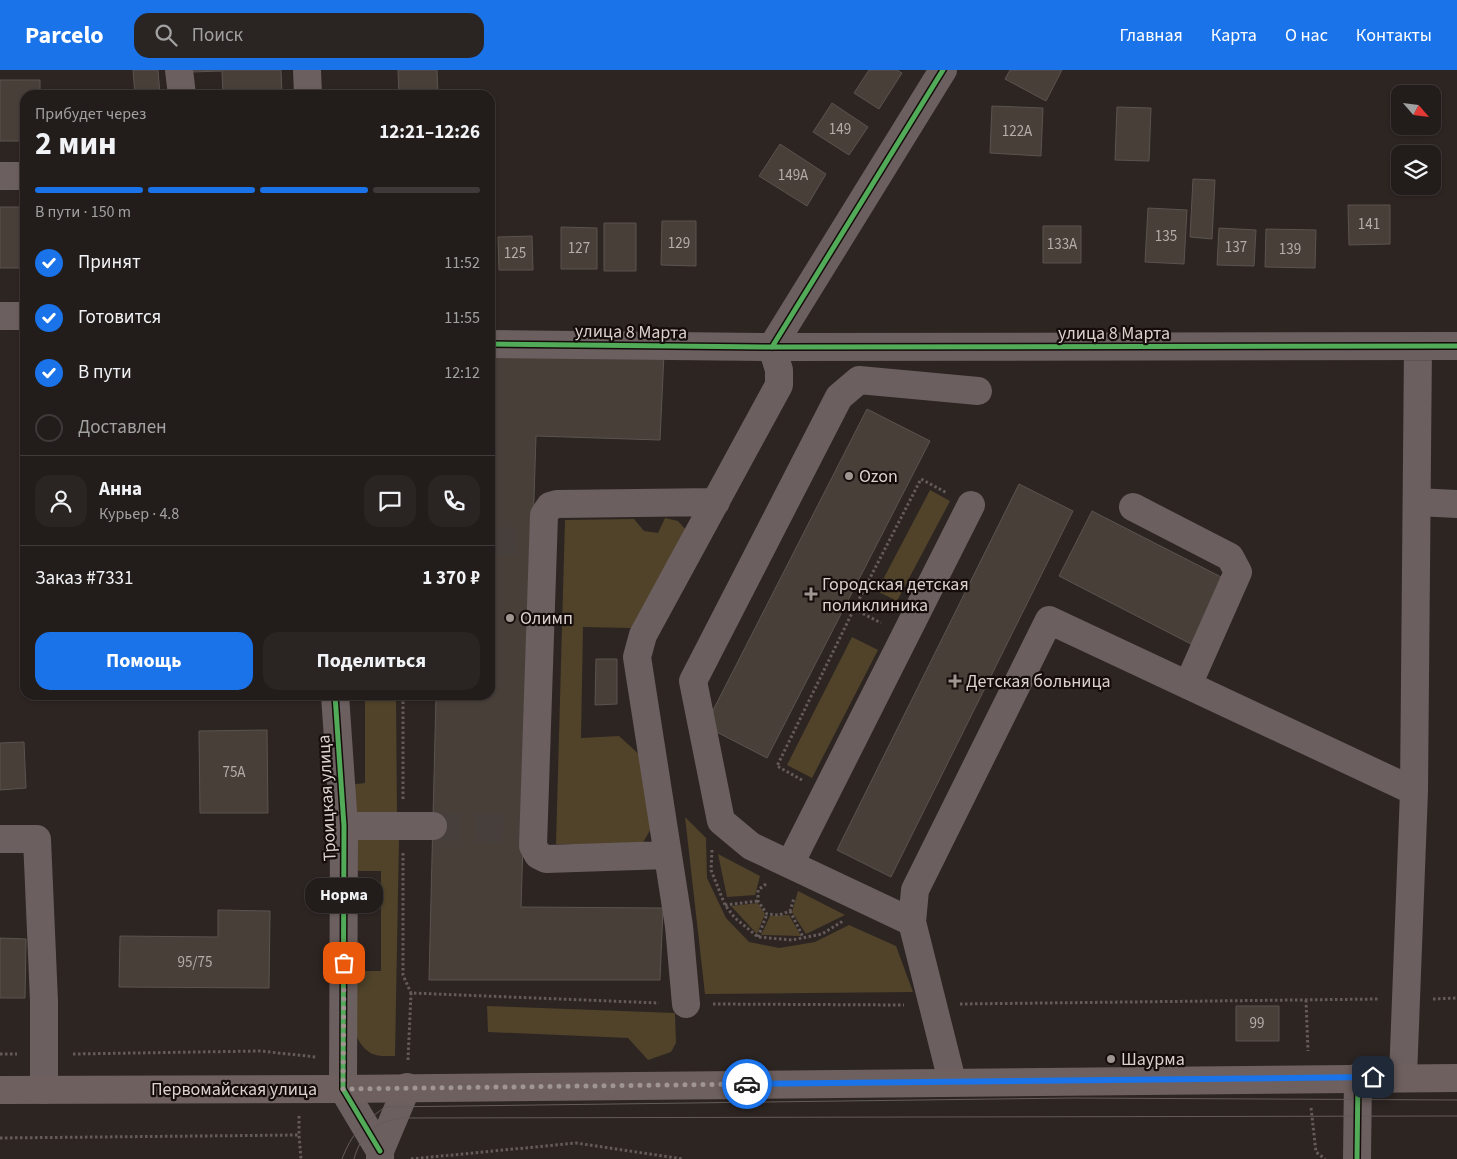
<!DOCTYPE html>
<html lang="ru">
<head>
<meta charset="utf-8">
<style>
  :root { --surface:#221c1a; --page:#2a2523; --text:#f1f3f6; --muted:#a2a1a2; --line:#3f3a39; --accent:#1a73e8 }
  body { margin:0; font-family:"Source Sans 3",sans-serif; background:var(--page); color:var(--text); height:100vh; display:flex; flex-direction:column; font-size:19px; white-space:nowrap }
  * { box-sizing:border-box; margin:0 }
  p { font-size:16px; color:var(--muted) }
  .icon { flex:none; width:28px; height:28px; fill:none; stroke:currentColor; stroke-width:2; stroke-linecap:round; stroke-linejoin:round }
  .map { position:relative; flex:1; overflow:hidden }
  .drawer { position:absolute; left:20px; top:20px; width:475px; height:610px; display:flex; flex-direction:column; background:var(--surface); border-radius:15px; box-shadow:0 1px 4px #0004,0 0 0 1px var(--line) }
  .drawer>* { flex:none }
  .needle { width:32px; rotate:118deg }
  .tools { position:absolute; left:1391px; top:15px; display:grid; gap:10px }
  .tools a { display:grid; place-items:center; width:50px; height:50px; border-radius:10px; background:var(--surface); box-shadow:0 1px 4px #0004,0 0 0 1px var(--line); font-size:25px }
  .pin { position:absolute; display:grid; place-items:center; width:42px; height:42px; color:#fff; margin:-21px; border-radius:10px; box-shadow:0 2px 8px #0006 }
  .courier { position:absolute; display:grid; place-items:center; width:50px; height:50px; margin:-25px; border:4px solid #1a73e8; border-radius:50%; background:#fff; color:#222; box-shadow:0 1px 6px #0007 }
  .bubble { position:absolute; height:35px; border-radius:15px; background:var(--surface); box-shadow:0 1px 4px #0004,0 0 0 1px var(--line); font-size:16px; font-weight:700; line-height:35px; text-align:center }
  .head em { font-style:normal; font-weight:700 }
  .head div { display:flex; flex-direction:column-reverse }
  .head { display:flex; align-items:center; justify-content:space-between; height:85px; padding:0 15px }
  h1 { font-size:32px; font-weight:700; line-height:38px }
  .bar { display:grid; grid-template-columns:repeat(4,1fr); gap:8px 5px; align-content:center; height:60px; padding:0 15px }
  .bar i { height:6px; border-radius:4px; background:var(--line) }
  .bar .on { background:var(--accent) }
  .bar p { grid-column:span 4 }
  .line { display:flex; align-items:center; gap:12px; padding:0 15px; border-top:1px solid var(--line) }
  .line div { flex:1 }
  .round { display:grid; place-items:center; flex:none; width:52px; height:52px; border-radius:15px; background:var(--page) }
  ol { padding:0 15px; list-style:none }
  li { display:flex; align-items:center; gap:15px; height:55px }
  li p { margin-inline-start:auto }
  li .icon { padding:5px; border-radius:50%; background:var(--accent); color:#fff; stroke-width:4 }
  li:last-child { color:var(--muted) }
  li i { width:28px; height:28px; border:2px solid var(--line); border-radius:50% }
  .cta { display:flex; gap:10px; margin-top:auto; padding:10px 15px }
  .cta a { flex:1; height:58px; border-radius:15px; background:var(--accent); color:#fff; font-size:20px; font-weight:700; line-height:58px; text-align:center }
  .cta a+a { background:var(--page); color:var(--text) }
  header { display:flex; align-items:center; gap:30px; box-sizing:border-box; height:70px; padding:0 25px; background:var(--accent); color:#fff }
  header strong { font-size:24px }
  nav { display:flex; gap:28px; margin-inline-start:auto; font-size:18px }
  .search { width:350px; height:45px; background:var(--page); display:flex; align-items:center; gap:12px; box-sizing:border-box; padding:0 18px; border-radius:15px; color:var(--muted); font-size:19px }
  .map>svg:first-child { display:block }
</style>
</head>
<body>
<header>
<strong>Parcelo</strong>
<div class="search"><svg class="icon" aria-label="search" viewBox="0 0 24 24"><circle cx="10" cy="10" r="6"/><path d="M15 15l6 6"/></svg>Поиск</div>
<nav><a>Главная</a><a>Карта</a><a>О нас</a><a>Контакты</a></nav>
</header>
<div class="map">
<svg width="1457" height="1089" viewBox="0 0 1457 1089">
  <rect width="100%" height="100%" fill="#2d2522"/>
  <!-- green -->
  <path fill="#50432a" d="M930,420L950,431L897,531L877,521Z
    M665,448L678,451L686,460L632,558L583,557L581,668L619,666L643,688L652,757L642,774H556L565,450L634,449L644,461L658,463Z
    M852,567L878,580L812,708L787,695Z
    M365,625H396L397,743L364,744L352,740L350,720L356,714L365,713Z
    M685,747L706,768L707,808L726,848L749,872L779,878L815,872L849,855L896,876L913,922L705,924Z
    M357,768L399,769L395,986C387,986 376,987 369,982C345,965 353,926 352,901H381V801H359L352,797Z
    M718,784L760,806L755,825L727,827Z
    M798,821L845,845L806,864L792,842Z
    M758,833L765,844L757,864L731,836Z
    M789,845L801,866L761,865L770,846Z
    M487,936L675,943L676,973L671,982L648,990L628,968L488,962Z"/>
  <!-- building -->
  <path fill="#483f39" stroke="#5a534f" d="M133,0H158L160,25H135Z
    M192,0H281L282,25H223L222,1L192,2Z
    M398,0H437L438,25H399Z
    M869,0H897L902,3L879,39L854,23Z
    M1010,0H1062L1046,31L1005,9Z
    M0,10H40V25H25V71H0Z
    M832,33L868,57L849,85L813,62Z
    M992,36L1043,38L1041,86L990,83Z
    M1117,37L1151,38L1149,91L1115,90Z
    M780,74L826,104L807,136L759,106Z
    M1193,109L1215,110L1212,169L1190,167Z
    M1348,135H1390V174L1349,175Z
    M0,137H25V198H0Z
    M1148,138L1187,140L1184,194L1145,192Z
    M662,151H696V196L661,195Z
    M604,153H636V201H604Z
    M1043,156H1081V193H1043Z
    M561,157L597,158V199H561Z
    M1219,158L1256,160L1254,196L1217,195Z
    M1266,159L1316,160L1315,198L1265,197Z
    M532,166L533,200H499L498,167Z
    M490,281L664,283L660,370L536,366L521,837L663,838L660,910H429L436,625H490Z
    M867,339L930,371L767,688L705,656Z
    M1019,414L1073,441L891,807L837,780Z
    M1092,441L1225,509L1191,574L1059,506Z
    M596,589H617V634L595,635Z
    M267,660L268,743H200L199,661Z
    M24,672L26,718L0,720V673Z
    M218,840L270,841L269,918L119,917L120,866L218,867Z
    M0,868L26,869L25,928H0Z
    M1236,936H1279V971H1236Z"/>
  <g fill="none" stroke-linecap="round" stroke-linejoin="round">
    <!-- minor-tunnel -->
    <path stroke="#473f3c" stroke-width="28" stroke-dasharray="28 14" stroke-linecap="butt" d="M490,471L533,472
      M433,756L524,760"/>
    <!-- path -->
    <path stroke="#645b5a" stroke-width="3" stroke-dasharray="2.5 2.5" stroke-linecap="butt" d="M854,539L881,553
      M802,710L777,696L854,539L921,409L947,423
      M403,729V625
      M712,780L711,800L725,835L735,848L758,867L792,870L822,864L843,851
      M403,783V905L411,923
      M766,814L758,820V831L767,844L779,845L790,841L794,828
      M725,835L758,831
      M790,841L803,867
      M758,867L767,844
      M1433,929L1457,928
      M1306,930L1308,981
      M713,934L904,935
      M960,934L1379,929
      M0,984H17
      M73,984L260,981L316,987
      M408,990L411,923L659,933
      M1311,1038L1316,1082L1325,1089
      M299,1046V1065
      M0,1068L299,1065L301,1089
      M411,1089L576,1073L683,1089"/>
    <!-- minor -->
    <path stroke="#6c5f5f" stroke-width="28" d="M179,0L182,25
      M307,0L308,25
      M0,106H25
      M0,246H25
      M490,274L772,277L1457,276
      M772,277L943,0
      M1417,432L1457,434
      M1133,437L1230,487L1238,502L1188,615
      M335,625L344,756L343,1019L380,1081
      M1414,721L1418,276
      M344,756H433
      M0,769H37L44,931V1020
      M668,785L546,789L538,785L533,776L544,445L550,436L557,434L716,432
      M790,794L971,435
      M912,852L751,776L721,751L693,611L839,327L859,310L978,321
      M686,934L679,856L637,587L643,565L779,315V300L772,277
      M952,1011L912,852L915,820L1049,550L1414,721L1403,1007
      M380,1089V1081L407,1017
      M1357,1089L1358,1007"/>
    <!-- major -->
    <path stroke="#6e605e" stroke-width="28" d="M0,1020L343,1019L1457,1008"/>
    <!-- tram -->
    <path stroke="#655c5b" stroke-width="1" d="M342,1089C352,1063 362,1054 385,1037L1072,1028L1457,1030
      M354,1089C361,1063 376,1051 403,1048L1457,1046"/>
    <defs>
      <path id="cycleway" d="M490,274L772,277L1457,276
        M772,277L943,0
        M335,625L344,756L343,1019L380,1081
        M1357,1089L1358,1007"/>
    </defs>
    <!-- cycleway casing -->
    <use href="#cycleway" stroke="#150d0b" stroke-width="8"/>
    <!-- cycleway -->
    <use href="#cycleway" stroke="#51ab58" stroke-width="5"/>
  </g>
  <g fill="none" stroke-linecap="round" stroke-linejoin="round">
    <!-- done -->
    <path stroke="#9f9591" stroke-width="5" stroke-dasharray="0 9" d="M344,893L343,1019L747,1014"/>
    <!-- route -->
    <path stroke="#1a73e8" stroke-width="6" d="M747,1014L1373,1007"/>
  </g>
  <!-- markers -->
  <g fill="#9f9591" stroke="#150d0b" stroke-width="2">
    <circle cx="849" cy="406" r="5"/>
    <path d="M808.5 516.5h5v5h5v5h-5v5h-5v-5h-5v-5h5z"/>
    <circle cx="510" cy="548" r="5"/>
    <path d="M952.5 603.5h5v5h5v5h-5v5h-5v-5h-5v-5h5z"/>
    <circle cx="1111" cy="989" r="5"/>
  </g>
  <g text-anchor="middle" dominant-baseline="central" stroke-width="4.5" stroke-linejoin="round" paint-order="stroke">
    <!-- number labels -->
    <g font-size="15" fill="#b7aca8">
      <text x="840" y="59">149</text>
      <text x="1017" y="61">122А</text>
      <text x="793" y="105">149А</text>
      <text x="1369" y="154">141</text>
      <text x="1166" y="166">135</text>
      <text x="679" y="173">129</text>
      <text x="1062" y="174">133А</text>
      <text x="1236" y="177">137</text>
      <text x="579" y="178">127</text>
      <text x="1290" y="179">139</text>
      <text x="515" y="183">125</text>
      <text x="234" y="702">75А</text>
      <text x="195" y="892">95/75</text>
      <text x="1257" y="953">99</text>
    </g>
    <!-- street labels -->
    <g font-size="18" fill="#dcd1cd" stroke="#150d0b">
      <text transform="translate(631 262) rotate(1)">улица 8 Марта</text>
      <text x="1114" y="263">улица 8 Марта</text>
      <text transform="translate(327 728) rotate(-93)">Троицкая улица</text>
      <text x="234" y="1019">Первомайская улица</text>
    </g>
    <!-- poi labels -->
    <g font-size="18" fill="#dcd1cd" stroke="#150d0b" text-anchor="start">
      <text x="859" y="406">Ozon</text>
      <text x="822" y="514">Городская детская<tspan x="822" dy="21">поликлиника</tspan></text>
      <text x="520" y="548">Олимп</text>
      <text x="966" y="611">Детская больница</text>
      <text x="1121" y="989">Шаурма</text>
    </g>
  </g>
</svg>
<div class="tools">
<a><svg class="needle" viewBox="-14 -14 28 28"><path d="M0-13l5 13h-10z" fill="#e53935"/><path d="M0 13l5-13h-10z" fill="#a2a1a2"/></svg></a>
<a><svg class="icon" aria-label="layers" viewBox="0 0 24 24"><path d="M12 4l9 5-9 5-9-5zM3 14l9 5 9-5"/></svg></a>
</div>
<div class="pin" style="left:344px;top:893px;background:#ea580c"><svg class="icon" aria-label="bag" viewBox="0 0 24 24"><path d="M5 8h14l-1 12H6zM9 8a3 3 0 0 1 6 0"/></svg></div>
<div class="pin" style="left:1373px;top:1007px;background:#1f2937"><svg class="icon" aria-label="home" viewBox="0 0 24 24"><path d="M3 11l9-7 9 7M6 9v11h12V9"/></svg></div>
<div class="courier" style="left:747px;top:1014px"><svg class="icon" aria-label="car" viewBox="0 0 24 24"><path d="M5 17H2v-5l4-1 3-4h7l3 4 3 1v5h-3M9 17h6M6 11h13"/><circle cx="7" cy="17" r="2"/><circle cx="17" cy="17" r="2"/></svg></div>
<div class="bubble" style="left:305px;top:808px;width:78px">Норма</div>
<section class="drawer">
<div class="head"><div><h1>2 мин</h1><p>Прибудет через</p></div><em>12:21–12:26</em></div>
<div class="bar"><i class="on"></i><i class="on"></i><i class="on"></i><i></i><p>В пути · 150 m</p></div>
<ol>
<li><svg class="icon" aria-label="check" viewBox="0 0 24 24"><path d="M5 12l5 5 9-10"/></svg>Принят<p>11:52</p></li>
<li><svg class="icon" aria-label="check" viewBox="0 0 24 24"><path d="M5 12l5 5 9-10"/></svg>Готовится<p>11:55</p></li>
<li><svg class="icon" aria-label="check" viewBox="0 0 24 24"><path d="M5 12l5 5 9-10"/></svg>В пути<p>12:12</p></li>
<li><i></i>Доставлен</li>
</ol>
<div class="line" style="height:90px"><a class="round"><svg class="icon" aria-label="person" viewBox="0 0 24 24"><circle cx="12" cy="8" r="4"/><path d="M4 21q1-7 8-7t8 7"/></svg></a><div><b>Анна</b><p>Курьер · 4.8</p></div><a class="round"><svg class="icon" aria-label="chat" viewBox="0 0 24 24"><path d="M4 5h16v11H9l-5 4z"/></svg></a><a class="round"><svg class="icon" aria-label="phone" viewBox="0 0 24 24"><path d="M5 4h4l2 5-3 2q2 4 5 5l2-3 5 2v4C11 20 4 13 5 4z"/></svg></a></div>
<div class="line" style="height:65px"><div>Заказ #7331</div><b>1 370 ₽</b></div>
<div class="cta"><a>Помощь</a><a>Поделиться</a></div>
</section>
</div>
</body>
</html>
